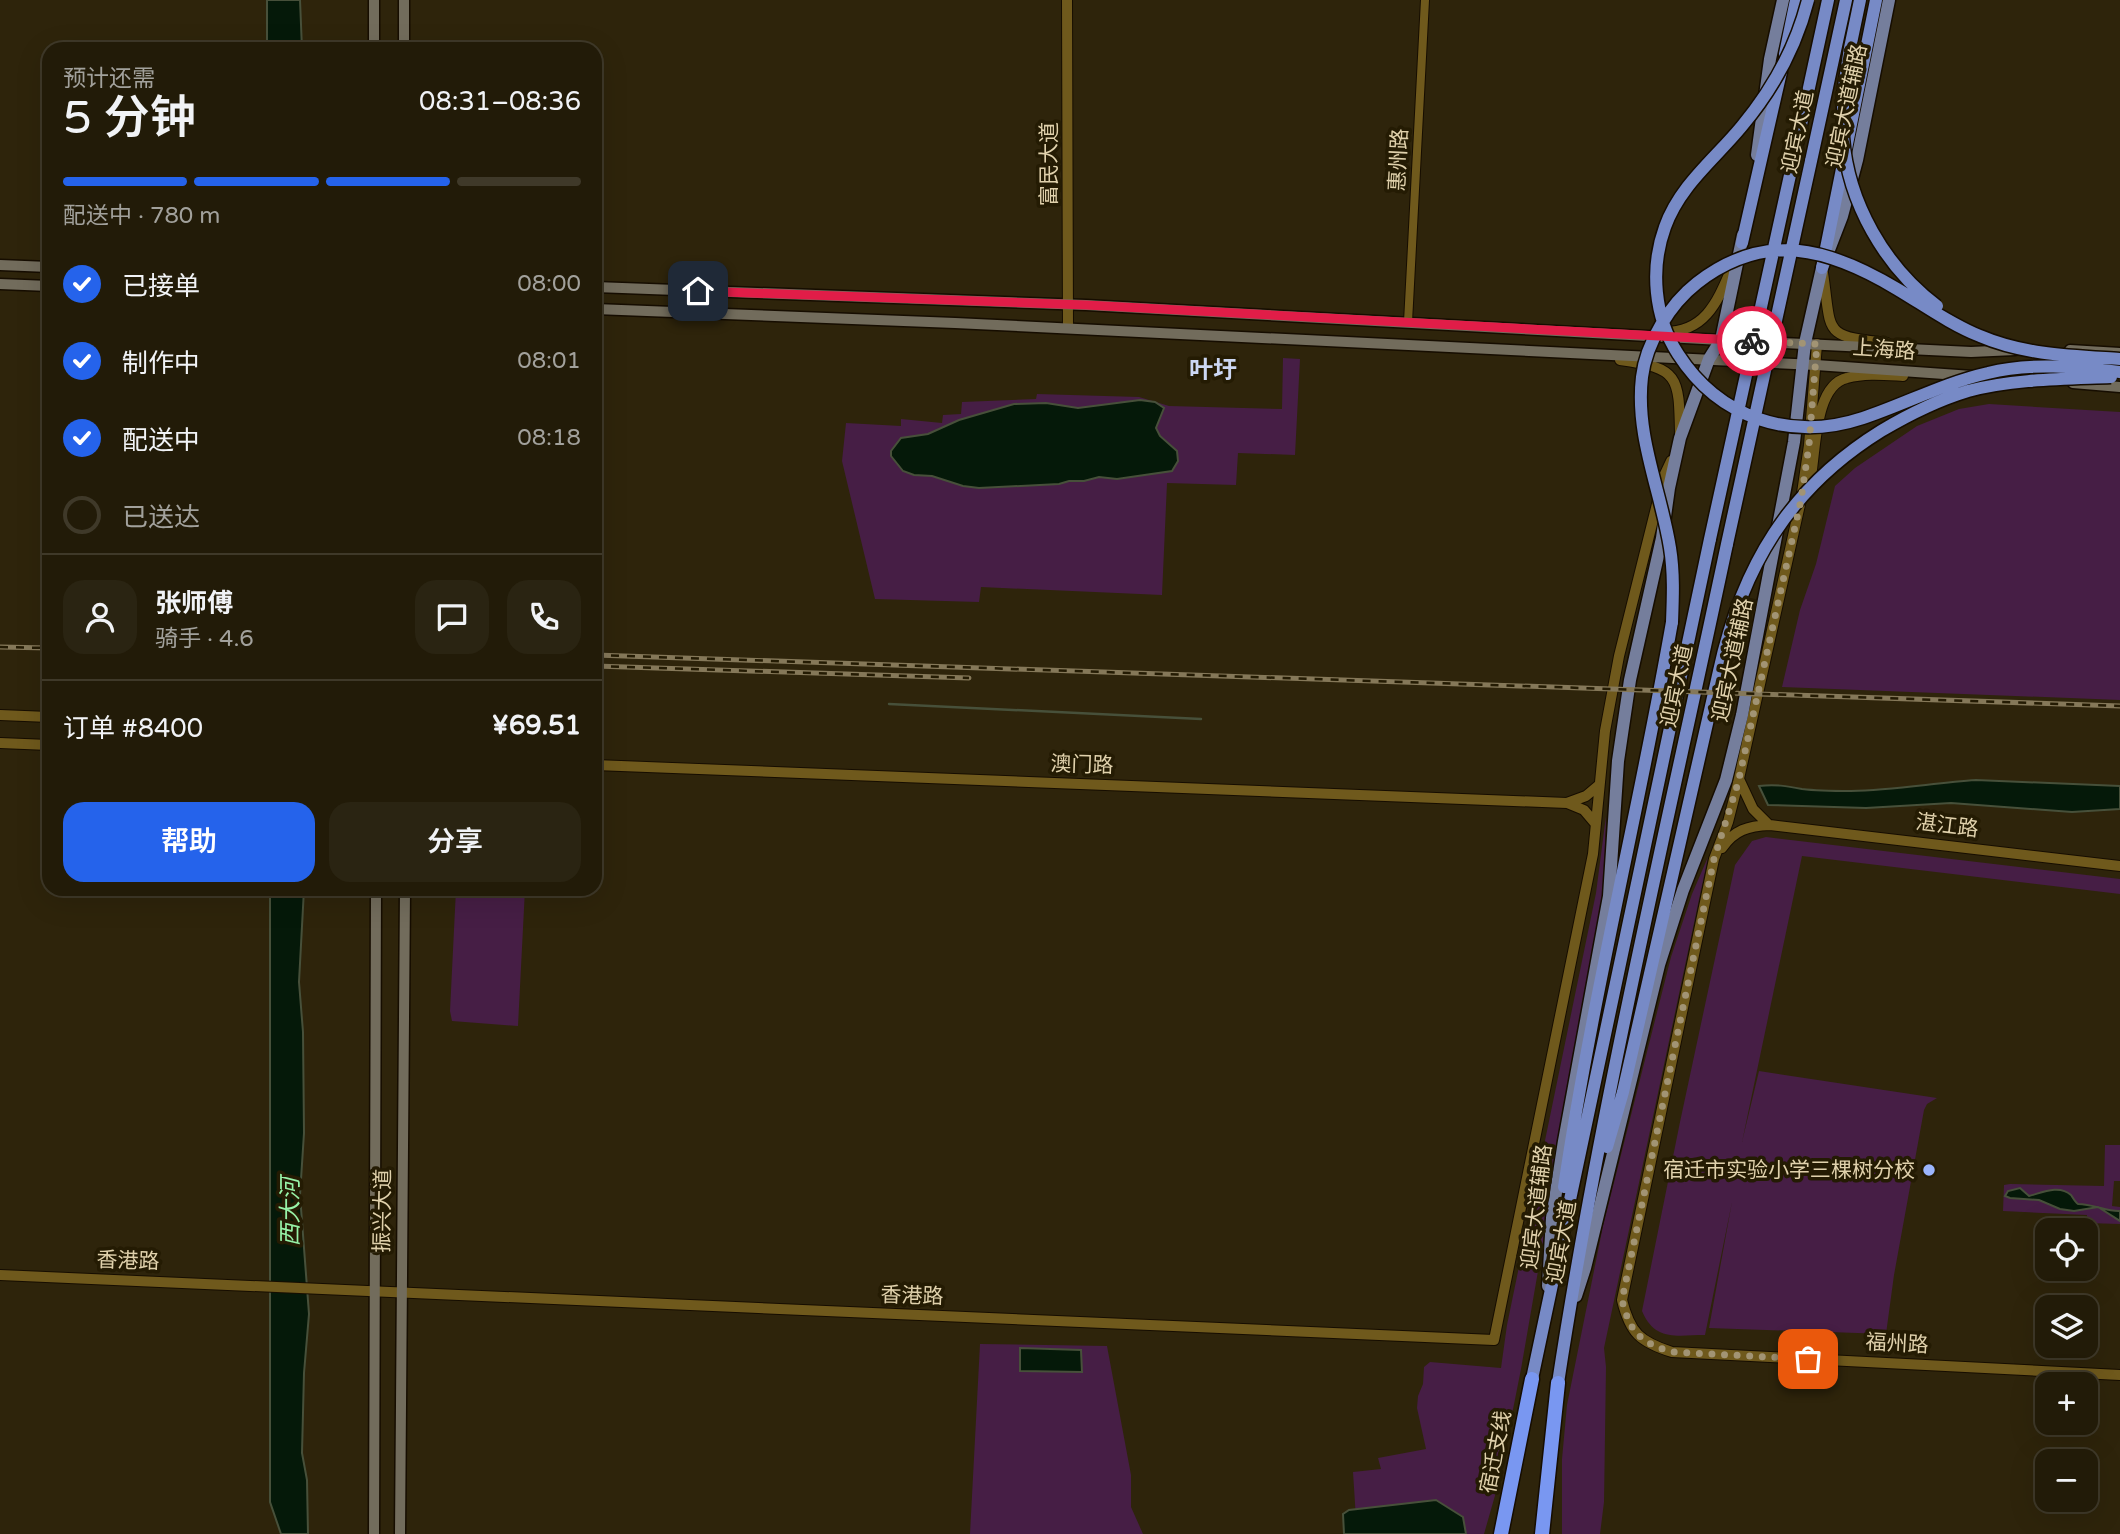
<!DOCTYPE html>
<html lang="zh">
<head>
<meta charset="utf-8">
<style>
  :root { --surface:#221b08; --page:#2a2412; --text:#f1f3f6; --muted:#a2a19c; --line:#3f3929; --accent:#2563eb }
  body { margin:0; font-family:"Varela Round","Noto Sans SC",sans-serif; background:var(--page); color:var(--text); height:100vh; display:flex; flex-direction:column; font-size:26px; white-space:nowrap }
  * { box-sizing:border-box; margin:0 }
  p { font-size:23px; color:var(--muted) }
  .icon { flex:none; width:38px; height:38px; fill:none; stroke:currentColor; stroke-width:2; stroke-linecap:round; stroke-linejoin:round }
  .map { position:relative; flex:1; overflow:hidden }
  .drawer { position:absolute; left:42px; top:42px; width:560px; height:854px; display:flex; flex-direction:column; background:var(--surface); border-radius:21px; box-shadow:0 7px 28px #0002,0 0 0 2px var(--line) }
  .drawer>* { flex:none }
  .fabs { position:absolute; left:2035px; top:1218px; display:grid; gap:14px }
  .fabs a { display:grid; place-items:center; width:63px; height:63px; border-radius:14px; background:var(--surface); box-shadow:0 7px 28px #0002,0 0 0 2px var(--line); font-size:35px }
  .pin { position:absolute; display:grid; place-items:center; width:60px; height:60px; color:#fff; margin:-30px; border-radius:14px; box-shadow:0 4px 10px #0006 }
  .courier { position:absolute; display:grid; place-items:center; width:70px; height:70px; margin:-35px; border:5px solid #e11d48; border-radius:50%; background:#fff; color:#222; box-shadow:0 2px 9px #0007 }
  .headline em { font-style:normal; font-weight:600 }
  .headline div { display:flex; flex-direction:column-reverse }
  .headline { display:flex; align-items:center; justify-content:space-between; height:119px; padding:0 21px }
  h1 { font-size:46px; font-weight:600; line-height:52px }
  .bar { display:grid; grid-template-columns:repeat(4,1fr); gap:10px 7px; align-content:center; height:84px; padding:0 21px }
  .bar i { height:9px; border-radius:5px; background:var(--line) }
  .bar .selected { background:var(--accent) }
  .bar p { grid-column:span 4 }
  .line { display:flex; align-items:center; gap:18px; padding:0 21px; border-top:2px solid var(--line) }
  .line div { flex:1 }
  .round { display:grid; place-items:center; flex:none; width:74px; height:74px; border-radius:21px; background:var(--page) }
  ol { padding:0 21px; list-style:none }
  li { display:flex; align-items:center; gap:21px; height:77px }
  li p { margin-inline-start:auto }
  li .icon { padding:7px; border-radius:50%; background:var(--accent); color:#fff; stroke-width:4 }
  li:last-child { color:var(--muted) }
  li i { width:38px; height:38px; border:4px solid var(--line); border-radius:50% }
  .button { display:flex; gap:14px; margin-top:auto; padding:14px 21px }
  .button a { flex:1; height:80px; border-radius:21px; background:var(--accent); color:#fff; font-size:28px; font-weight:600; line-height:80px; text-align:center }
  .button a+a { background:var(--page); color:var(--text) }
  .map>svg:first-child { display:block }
</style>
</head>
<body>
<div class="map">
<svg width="2120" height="1534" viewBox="0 0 2120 1534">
  <rect width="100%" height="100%" fill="#2e240b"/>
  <!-- green -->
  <path fill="#461e45" d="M1283,358L1300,359L1295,455L1238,453L1236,485L1167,483L1162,595L981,587L979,602L875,599L842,461L846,423L901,426V419L942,423L943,415L961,414L962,402L1036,399L1037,394L1139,397L1169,406L1282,409Z
    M1989,404L2120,412V700L1782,687L1800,610L1816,564L1835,486L1855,468L1917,426L1959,409Z
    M1606,816L1604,891L1521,1369L1498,1485L1484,1534H1357L1353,1472L1381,1469L1378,1458L1426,1449L1417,1408L1418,1396L1423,1384L1424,1367L1430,1362L1501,1368L1507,1325L1596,893Z
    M1766,837L2120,879V894L1802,856L1742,1142L1759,1071L1937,1098L1927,1104L1924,1110L1894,1275L1886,1334L1709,1328L1732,1202L1705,1335C1677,1335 1655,1342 1642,1311L1680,1122L1735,865L1752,841Z
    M1708,857L1604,1348L1606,1367L1604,1502L1600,1534H1562V1459L1567,1405L1603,1226L1671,957L1692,894Z
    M456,889H525L518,1026L452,1021L450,1011Z
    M2105,1145H2120V1181H2114L2112,1206L2120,1207V1224L2087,1223V1215L2003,1211L2004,1185L2010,1184L2104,1186Z
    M980,1344L1107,1346L1131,1475V1507L1143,1534H970Z"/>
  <!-- water -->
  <path fill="#051909" stroke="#47503a" stroke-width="2" d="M267,0H300L302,49H267Z
    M1140,400L1155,402L1164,408L1156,428L1160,436L1177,451L1178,461L1172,471L1117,479L1099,477L1084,481H1069L1059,484L979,488L963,486L932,476L914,475L903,471L891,456V451L901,438L928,434L959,420L1014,404L1046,403L1078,408Z
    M1976,780L2120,786V809L2072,812L1951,803L1866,808L1768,805L1759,786C1775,784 1787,786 1802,789C1818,791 1835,791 1851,791C1893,790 1934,783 1976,780Z
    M270,889H304L299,982L303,1032L304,1133L300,1195L309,1314L304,1373L302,1453L307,1480L308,1534H281L270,1502Z
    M2020,1188L2029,1196C2041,1193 2059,1184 2071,1195C2073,1198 2075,1202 2078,1204C2093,1204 2108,1212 2120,1211V1221L2098,1207L2074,1211L2060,1209L2039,1200L2010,1198L2005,1196L2008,1191Z
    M1020,1348L1081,1350L1082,1372L1020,1371Z
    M1436,1500L1463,1517L1466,1534H1344L1343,1514L1349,1510Z"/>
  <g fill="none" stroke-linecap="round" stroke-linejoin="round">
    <!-- stream -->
    <path stroke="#47503a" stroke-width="2.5" d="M889,704L1201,719"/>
    <defs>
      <path id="minor" d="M1408,322L1425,0"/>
      <path id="tertiary" d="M1067,0L1068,328
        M1823,273C1832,333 1821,336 1887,343
        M1663,332C1708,333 1719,297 1734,263
        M1817,344L1809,445L1801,500L1738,783L1728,822L1714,859L1622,1300C1630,1333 1640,1342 1672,1352L2120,1375
        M1620,360C1679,368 1679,376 1680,434
        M1811,476C1816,448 1815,385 1847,378C1865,373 1885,375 1903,376
        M0,715L49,717
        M0,743L49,745
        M595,765L1567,803L1586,796L1599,785
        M1739,779L1753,809L1769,825
        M1567,803L1584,810L1595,823
        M1722,848C1734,830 1748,826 1770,825L2120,866
        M0,1275L1494,1340L1593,854L1605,731L1619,656L1664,476L1671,461"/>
      <path id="secondary" d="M374,0V49
        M404,0V49
        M0,265L49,267
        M0,284L49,286
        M595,287L1086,305L1721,340L1971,352L2015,350
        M595,309L955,323L1816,365L2015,379
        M2070,350L2120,353
        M2073,383L2120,387
        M374,1534L376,889
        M400,1534L405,889"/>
      <path id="primary" d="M1757,155L1770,59L1783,0
        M1548,1286L1552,1218L1564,1141L1609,896L1618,761L1630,680L1662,538L1669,488L1680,438L1709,359L1721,340L1743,235
        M1576,1296L1585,1268L1659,965L1683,890L1726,780L1742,715L1794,442L1805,343L1822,268L1842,216L1857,160L1889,0"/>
      <path id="trunk" d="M1785,54L1796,0
        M1843,94L1850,48L1860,0
        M1794,157L1828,0
        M1811,161L1846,0
        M1742,243L1781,72
        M1822,268L1876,0
        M1607,1147L1623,1092L1719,671
        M1564,1187C1592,997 1639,811 1672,622
        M1532,1379L1710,539
        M1558,1383C1601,1101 1668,823 1727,544"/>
      <path id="motorway" d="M1501,1534L1532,1379
        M1542,1534L1558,1383"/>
    </defs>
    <!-- minor casing -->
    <use href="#minor" stroke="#160d00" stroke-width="10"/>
    <!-- tertiary casing -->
    <use href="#tertiary" stroke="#160d00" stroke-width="12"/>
    <!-- secondary casing -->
    <use href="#secondary" stroke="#160d00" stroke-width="13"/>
    <!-- primary casing -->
    <use href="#primary" stroke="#160d00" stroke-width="15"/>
    <!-- trunk casing -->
    <use href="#trunk" stroke="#160d00" stroke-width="15"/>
    <!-- motorway casing -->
    <use href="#motorway" stroke="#160d00" stroke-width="17"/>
    <!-- minor -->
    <use href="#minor" stroke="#6f591c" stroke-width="8"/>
    <!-- tertiary -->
    <use href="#tertiary" stroke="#6f591c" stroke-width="10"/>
    <!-- secondary -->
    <use href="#secondary" stroke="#726c5c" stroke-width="10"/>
    <!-- primary -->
    <use href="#primary" stroke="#757e9c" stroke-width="12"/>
    <!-- trunk -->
    <use href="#trunk" stroke="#778ac6" stroke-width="12"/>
    <!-- motorway -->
    <use href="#motorway" stroke="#7997f1" stroke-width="14"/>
    <defs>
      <path id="rail" d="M0,647L49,648
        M595,655L2120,706
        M595,666L969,678"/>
    </defs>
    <!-- rail casing -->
    <use href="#rail" stroke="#857859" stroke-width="5"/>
    <!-- rail -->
    <use href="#rail" stroke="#241b03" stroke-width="2.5" stroke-dasharray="8" stroke-linecap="butt"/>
    <defs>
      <path id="trunk-bridge" d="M1808,0C1796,47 1773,89 1742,126C1715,159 1680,185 1665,227C1650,268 1654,317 1678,354C1719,418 1791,442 1863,418C1905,404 1944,383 1988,373C2030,362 2077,367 2120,372
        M1843,94C1843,109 1843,123 1843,137C1848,203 1885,267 1937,306
        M1710,539L1794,157
        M1727,544L1811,161
        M1672,622C1673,597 1674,573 1670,548C1661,491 1635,436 1642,377C1646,343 1670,304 1697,283C1765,230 1829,248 1897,289C1924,305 1950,324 1980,336C2024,355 2073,356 2120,359
        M1719,671C1742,567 1789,488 1881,431C1908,415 1938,400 1968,391C2013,379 2064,379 2111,377"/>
    </defs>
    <!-- trunk-bridge casing -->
    <use href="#trunk-bridge" stroke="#160d00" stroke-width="15" stroke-linecap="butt"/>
    <!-- trunk-bridge -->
    <use href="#trunk-bridge" stroke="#778ac6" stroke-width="12"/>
  </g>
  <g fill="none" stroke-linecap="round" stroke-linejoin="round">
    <!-- done -->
    <path stroke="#a29474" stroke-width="7" stroke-dasharray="0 12.6" d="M1752,341L1817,344L1809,445L1801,500L1738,783L1714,859L1622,1300C1630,1333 1640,1342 1672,1352L1808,1359"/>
    <!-- route -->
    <path stroke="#e11d48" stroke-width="9" d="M698,291L1086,305L1752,341"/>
  </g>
  <!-- markers -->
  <circle fill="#9bb5fd" stroke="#241b03" stroke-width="2.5" cx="1929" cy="1170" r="7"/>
  <g text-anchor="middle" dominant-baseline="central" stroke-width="7" stroke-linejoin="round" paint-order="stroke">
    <!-- street labels -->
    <g font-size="21" fill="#e0d1ac" stroke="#241b03">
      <text transform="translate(1847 106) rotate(-78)">迎宾大道辅路</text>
      <text transform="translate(1798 132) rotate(-78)">迎宾大道</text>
      <text transform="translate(1399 160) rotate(-87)">惠州路</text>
      <text transform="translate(1049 164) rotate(-90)">富民大道</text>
      <text transform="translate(1884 350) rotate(4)">上海路</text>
      <text transform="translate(1733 660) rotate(-78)">迎宾大道辅路</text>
      <text transform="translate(1677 686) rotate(-78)">迎宾大道</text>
      <text transform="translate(1082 765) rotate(2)">澳门路</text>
      <text transform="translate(1947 826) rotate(7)">湛江路</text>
      <text transform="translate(1537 1207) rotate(-83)">迎宾大道辅路</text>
      <text transform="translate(383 1211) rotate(-89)">振兴大道</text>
      <text transform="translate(1562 1242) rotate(-80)">迎宾大道</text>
      <text transform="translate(128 1261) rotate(2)">香港路</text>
      <text transform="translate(912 1296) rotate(2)">香港路</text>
      <text transform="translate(1897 1344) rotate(3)">福州路</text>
      <text transform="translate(1496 1452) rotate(-79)">宿迁支线</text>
    </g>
    <!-- poi labels -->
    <g font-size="21" fill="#e0d1ac" stroke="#241b03" text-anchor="end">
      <text x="1915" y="1170">宿迁市实验小学三棵树分校</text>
    </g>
    <!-- water labels -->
    <g font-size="23" font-style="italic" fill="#97f3a8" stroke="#241b03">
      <text transform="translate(291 1212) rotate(-90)">西大河</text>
    </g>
    <!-- quarter labels -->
    <g font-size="24" font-weight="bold" fill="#ccd7f3" stroke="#241b03">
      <text x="1213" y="370">叶圩</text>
    </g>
  </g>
</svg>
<div class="fabs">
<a><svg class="icon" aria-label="locate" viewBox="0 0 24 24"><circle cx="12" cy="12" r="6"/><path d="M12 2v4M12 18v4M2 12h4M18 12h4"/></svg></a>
<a><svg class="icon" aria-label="layers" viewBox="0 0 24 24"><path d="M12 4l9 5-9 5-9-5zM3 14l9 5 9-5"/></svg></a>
<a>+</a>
<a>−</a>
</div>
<div class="pin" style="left:1808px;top:1359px;background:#ea580c"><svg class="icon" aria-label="bag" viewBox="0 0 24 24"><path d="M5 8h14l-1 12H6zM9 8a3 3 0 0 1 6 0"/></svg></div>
<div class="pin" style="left:698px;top:291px;background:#1f2937"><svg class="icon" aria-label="home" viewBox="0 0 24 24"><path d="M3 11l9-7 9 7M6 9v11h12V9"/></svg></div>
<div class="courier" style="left:1752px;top:341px"><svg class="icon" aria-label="bike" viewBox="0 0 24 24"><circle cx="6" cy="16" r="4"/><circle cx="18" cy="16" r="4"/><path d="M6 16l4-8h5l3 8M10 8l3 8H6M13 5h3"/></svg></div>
<section class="drawer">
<div class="headline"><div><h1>5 分钟</h1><p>预计还需</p></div><em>08:31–08:36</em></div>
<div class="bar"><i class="selected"></i><i class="selected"></i><i class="selected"></i><i></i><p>配送中 · 780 m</p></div>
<ol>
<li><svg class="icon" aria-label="check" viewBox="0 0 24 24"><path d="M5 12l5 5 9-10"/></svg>已接单<p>08:00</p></li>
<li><svg class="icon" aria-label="check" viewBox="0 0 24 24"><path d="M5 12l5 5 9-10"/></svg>制作中<p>08:01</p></li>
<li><svg class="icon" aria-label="check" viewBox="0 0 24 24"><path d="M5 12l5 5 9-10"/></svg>配送中<p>08:18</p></li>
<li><i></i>已送达</li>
</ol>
<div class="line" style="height:126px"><a class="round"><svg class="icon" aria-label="person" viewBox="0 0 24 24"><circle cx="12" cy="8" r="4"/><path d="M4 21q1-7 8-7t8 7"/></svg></a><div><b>张师傅</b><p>骑手 · 4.6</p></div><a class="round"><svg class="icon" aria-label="chat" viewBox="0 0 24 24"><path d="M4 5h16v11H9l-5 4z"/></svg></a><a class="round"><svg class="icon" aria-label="phone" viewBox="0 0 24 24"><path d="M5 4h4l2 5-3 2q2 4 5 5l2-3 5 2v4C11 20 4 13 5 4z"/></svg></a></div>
<div class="line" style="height:91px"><div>订单 #8400</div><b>¥69.51</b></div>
<div class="button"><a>帮助</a><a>分享</a></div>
</section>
</div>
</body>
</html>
